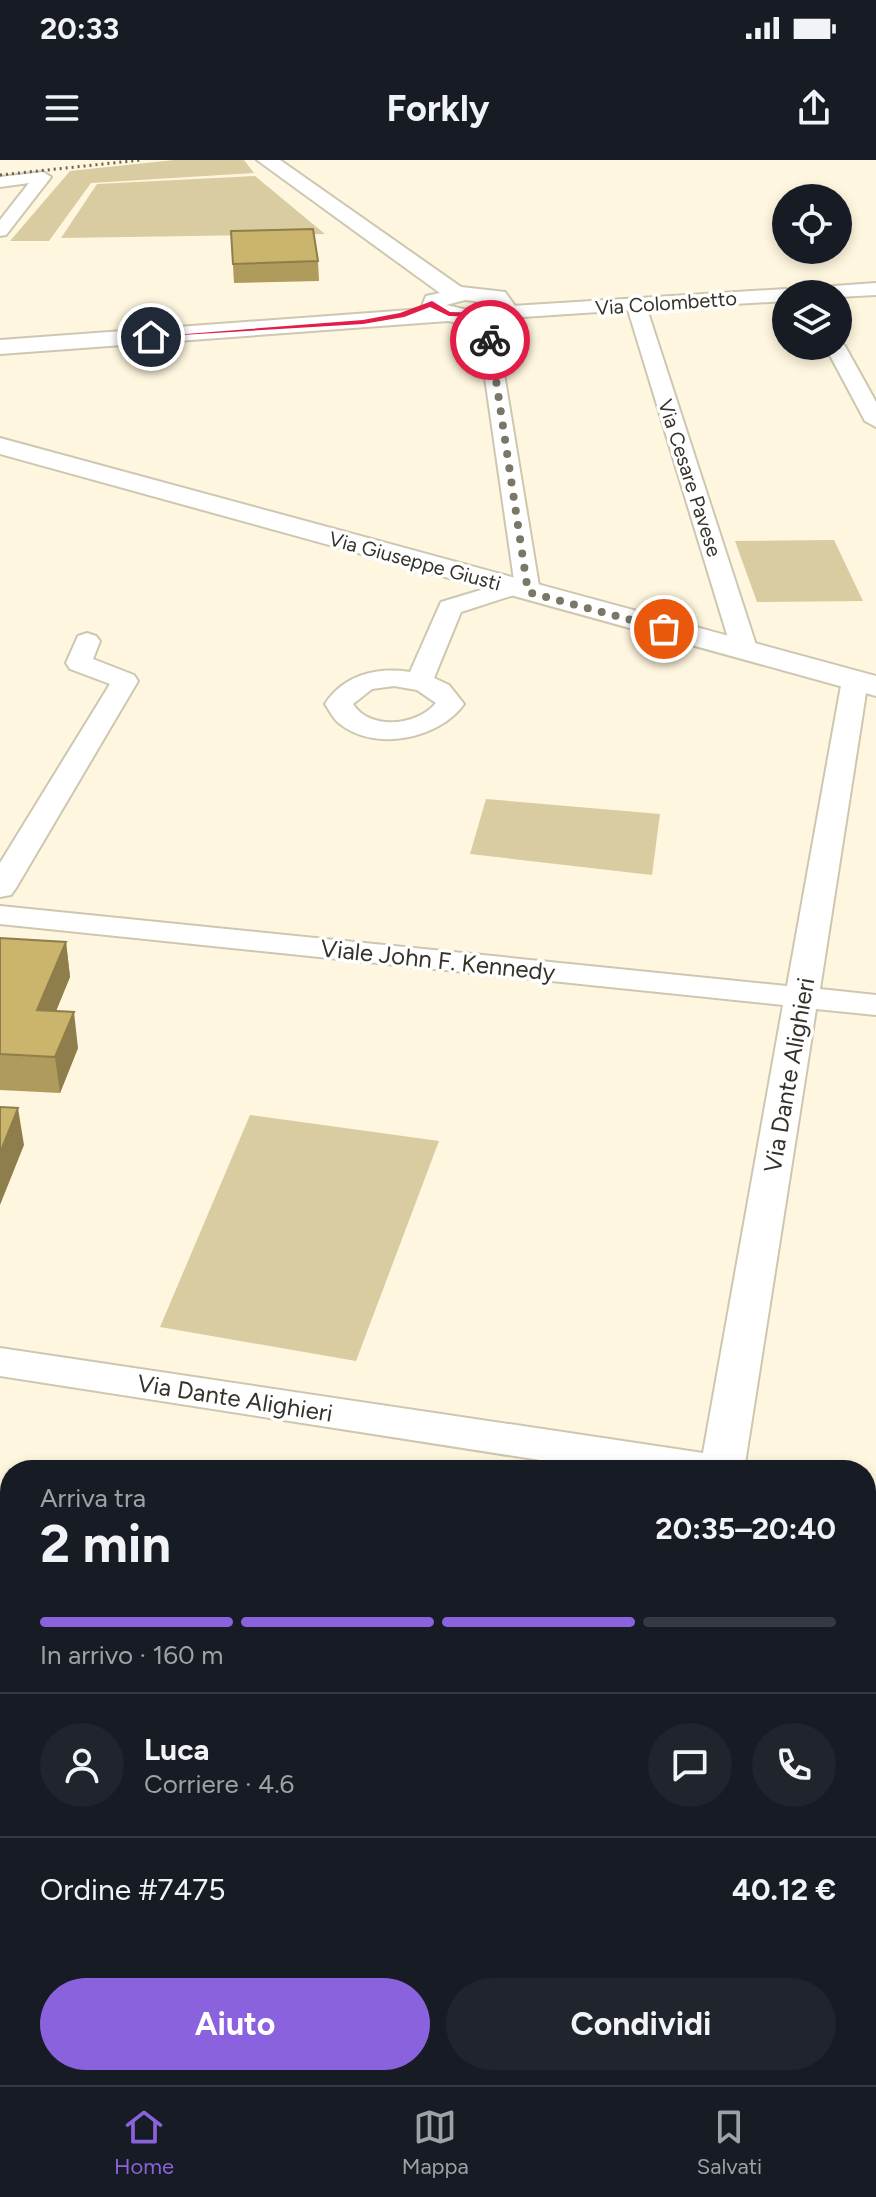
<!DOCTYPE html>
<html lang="it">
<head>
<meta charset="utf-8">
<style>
  :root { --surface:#171b24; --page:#20242c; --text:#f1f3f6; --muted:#9ea1a6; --line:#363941; --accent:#8b62dd }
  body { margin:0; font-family:Figtree,sans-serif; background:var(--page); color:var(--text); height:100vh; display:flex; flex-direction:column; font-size:30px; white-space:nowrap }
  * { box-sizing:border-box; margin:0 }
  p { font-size:26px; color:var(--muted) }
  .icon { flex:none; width:44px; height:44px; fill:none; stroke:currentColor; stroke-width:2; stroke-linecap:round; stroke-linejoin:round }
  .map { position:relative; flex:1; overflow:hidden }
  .sheet { position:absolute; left:0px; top:1300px; width:876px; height:626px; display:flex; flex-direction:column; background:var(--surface); border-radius:32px 32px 0 0; box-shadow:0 4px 12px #0003 }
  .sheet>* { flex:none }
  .buttons { position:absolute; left:772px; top:24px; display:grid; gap:16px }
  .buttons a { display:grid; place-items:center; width:80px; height:80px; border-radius:50%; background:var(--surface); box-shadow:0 4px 12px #0003; font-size:40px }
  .pin { position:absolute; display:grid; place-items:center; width:68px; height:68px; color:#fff; margin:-34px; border:4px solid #fff; border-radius:50%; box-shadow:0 2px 8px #0007 }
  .courier { position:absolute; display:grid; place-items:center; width:80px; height:80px; margin:-40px; border:6px solid #e11d48; border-radius:50%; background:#fff; color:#222; box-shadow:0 2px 10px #0007 }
  .overview em { font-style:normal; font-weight:700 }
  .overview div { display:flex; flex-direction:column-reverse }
  .overview { display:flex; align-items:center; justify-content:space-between; height:136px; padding:0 40px }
  h1 { font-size:52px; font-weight:700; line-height:60px }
  .bar { display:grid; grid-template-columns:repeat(4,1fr); gap:12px 8px; align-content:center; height:96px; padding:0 40px }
  .bar i { height:10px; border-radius:6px; background:var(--line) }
  .bar .current { background:var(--accent) }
  .bar p { grid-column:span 4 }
  .line { display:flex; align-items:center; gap:20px; padding:0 40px; border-top:2px solid var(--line) }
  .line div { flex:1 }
  .round { display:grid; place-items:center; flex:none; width:84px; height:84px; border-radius:42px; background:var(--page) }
  .primary-button { display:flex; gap:16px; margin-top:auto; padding:16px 40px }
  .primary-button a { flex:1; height:92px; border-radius:48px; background:var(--accent); color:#fff; font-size:32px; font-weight:700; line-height:92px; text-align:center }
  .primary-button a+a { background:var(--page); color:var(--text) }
  .status { display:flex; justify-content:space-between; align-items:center; height:56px; padding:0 40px; background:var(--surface); direction:ltr }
  .status svg { height:22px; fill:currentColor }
  header { display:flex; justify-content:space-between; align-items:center; height:104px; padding:0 40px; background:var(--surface); font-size:36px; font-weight:700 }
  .menu { display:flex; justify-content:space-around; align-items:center; height:112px; border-top:2px solid var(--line); background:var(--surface); font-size:22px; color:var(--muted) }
  .menu a { display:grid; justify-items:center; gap:4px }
  .menu .current { color:var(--accent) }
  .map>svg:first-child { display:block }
</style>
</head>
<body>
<div class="status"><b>20:33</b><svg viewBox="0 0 49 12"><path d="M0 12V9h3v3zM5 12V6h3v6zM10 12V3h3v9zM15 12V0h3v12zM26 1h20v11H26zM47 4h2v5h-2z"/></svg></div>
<header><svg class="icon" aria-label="menu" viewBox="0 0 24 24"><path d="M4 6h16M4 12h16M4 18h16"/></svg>Forkly<svg class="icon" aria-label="share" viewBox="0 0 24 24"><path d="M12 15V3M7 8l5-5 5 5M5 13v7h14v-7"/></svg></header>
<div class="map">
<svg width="876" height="1925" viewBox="0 0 876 1925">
  <rect width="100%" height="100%" fill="#fef6de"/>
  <!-- green -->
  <path fill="#d9cca1" d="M174,0H244L254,13L91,23L49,81H10L70,11Z
    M255,16L325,74L61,78L97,24Z
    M834,380L863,441L757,442L735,381Z
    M486,639L660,654L652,715L470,694Z
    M250,955L439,981L356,1201L160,1167Z"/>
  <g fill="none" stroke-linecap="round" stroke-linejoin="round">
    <defs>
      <path id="minor" d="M43,12L51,17L6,75L0,76V60L29,23L0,27V17Z
        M876,123V135L838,137V134H797L806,128Z
        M786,129L795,134H786V141L647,149L758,491L754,497H736L732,491L628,150L495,159L540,432L537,437L528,439L517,434L461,452L434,518L449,525L464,544C439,579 375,592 340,564C333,559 330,551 325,544C344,515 376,507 410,512L441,442L514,420L476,155L478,151L494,147ZM394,526L417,530L436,543C417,566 370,571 353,544L372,529Z
        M838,181L845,186L876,242V267L865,261L825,186H838Z
        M87,473L96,476L100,481L93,499L134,515L138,521L16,728L11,735L0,737V703L110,524L70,509L66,503L78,476Z
        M855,512L864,514L868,520L820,829L876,835V855L816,849L744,1310H604L0,1216V1188L703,1293L783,845L0,764V746L787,826L842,520L846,514Z
        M0,1596L10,1597V1639L0,1638Z
        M866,1736L876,1738V1786L866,1784Z"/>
      <path id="tertiary" d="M257,0H280L461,127L505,132L515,146C501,165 469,166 448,161L0,194V180L424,149L422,146L426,136L440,133ZM465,140L490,143L491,144L468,150L446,145Z
        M0,278L876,516V536L0,294Z"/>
    </defs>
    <!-- minor casing -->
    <use href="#minor" stroke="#cec7b0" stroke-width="4"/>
    <!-- tertiary casing -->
    <use href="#tertiary" stroke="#cec7b0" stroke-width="4"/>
    <!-- minor -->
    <use href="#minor" fill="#fff" fill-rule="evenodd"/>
    <!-- tertiary -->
    <use href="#tertiary" fill="#fff" fill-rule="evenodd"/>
    <!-- rail -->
    <path stroke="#676356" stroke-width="3" stroke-dasharray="2 4" stroke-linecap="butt" d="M0,15L141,0"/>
  </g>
  <!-- wall -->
  <path fill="#af9b5c" d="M231,71L318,101L319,121L234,123Z
    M0,778L66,782L70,817L56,851L78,888L60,933L0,930Z
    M0,1659L10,1661V1745L0,1743Z"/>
  <!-- shaded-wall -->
  <path fill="#8e7e4b" d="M66,782L70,817L42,885L37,850Z
    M74,852L78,888L60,933L55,897Z
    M18,948L24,985L0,1045V993Z"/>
  <!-- building -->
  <path fill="#cbb46b" stroke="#8e7e4b" stroke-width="2" d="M313,69L318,101L233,104L231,71Z
    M0,778L66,782L37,850L74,852L55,897L0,894Z
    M0,947L18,948L0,993Z
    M0,1659L10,1661V1723L0,1722Z"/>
  <!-- route -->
  <path fill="#e11d48" d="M432,141L450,152L487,153L493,180H486L482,157L449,156L430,147L404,157L363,164L148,177L363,160L400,153Z"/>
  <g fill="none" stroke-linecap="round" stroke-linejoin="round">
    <!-- done -->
    <path stroke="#7b7768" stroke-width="8" stroke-dasharray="0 14.4" d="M490,180L528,432L664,469"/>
  </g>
  <g text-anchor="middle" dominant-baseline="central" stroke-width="7" stroke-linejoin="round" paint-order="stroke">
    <!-- far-street labels -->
    <g font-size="20" fill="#353229" stroke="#fff">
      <text transform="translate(666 143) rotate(-4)">Via Colombetto</text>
      <text transform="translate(690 318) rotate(72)">Via Cesare Pavese</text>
      <text transform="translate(415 401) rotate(15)">Via Giuseppe Giusti</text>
    </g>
    <!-- street labels -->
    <g font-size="24" fill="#353229" stroke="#fff">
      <text transform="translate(438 800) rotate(6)">Viale John F. Kennedy</text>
      <text transform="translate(789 915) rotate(-80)">Via Dante Alighieri</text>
      <text transform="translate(235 1238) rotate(9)">Via Dante Alighieri</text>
    </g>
  </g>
</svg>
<div class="buttons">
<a><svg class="icon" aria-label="locate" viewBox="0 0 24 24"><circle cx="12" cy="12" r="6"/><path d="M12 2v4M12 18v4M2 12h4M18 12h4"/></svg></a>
<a><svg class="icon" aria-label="layers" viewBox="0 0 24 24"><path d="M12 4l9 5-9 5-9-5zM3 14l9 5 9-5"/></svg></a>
</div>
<div class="pin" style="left:664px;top:469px;background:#ea580c"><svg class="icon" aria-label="bag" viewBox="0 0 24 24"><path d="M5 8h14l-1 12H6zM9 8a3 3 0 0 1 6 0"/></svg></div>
<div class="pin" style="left:151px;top:177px;background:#1f2937"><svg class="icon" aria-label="home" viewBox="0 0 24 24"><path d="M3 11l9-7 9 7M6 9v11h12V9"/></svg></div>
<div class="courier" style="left:490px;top:180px"><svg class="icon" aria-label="bike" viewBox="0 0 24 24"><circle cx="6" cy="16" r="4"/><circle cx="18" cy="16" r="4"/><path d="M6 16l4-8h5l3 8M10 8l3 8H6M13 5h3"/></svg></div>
<section class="sheet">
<div class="overview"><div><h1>2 min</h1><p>Arriva tra</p></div><em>20:35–20:40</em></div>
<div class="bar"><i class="current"></i><i class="current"></i><i class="current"></i><i></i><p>In arrivo · 160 m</p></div>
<div class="line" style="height:144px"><a class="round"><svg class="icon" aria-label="person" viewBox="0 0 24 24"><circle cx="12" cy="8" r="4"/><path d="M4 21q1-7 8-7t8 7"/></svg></a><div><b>Luca</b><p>Corriere · 4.6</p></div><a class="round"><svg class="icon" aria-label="chat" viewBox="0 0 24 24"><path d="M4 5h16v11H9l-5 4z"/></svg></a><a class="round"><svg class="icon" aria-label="phone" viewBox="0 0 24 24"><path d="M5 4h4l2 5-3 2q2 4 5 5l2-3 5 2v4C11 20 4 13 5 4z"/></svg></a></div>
<div class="line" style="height:104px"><div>Ordine #7475</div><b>40.12 €</b></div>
<div class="primary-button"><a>Aiuto</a><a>Condividi</a></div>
</section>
</div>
<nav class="menu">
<a class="current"><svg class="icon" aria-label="home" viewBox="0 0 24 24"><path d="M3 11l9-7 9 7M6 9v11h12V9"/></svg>Home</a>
<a><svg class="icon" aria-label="map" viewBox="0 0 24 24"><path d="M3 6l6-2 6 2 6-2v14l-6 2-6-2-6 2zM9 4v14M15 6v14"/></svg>Mappa</a>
<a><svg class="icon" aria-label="saved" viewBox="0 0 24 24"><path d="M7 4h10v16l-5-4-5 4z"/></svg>Salvati</a>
</nav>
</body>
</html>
